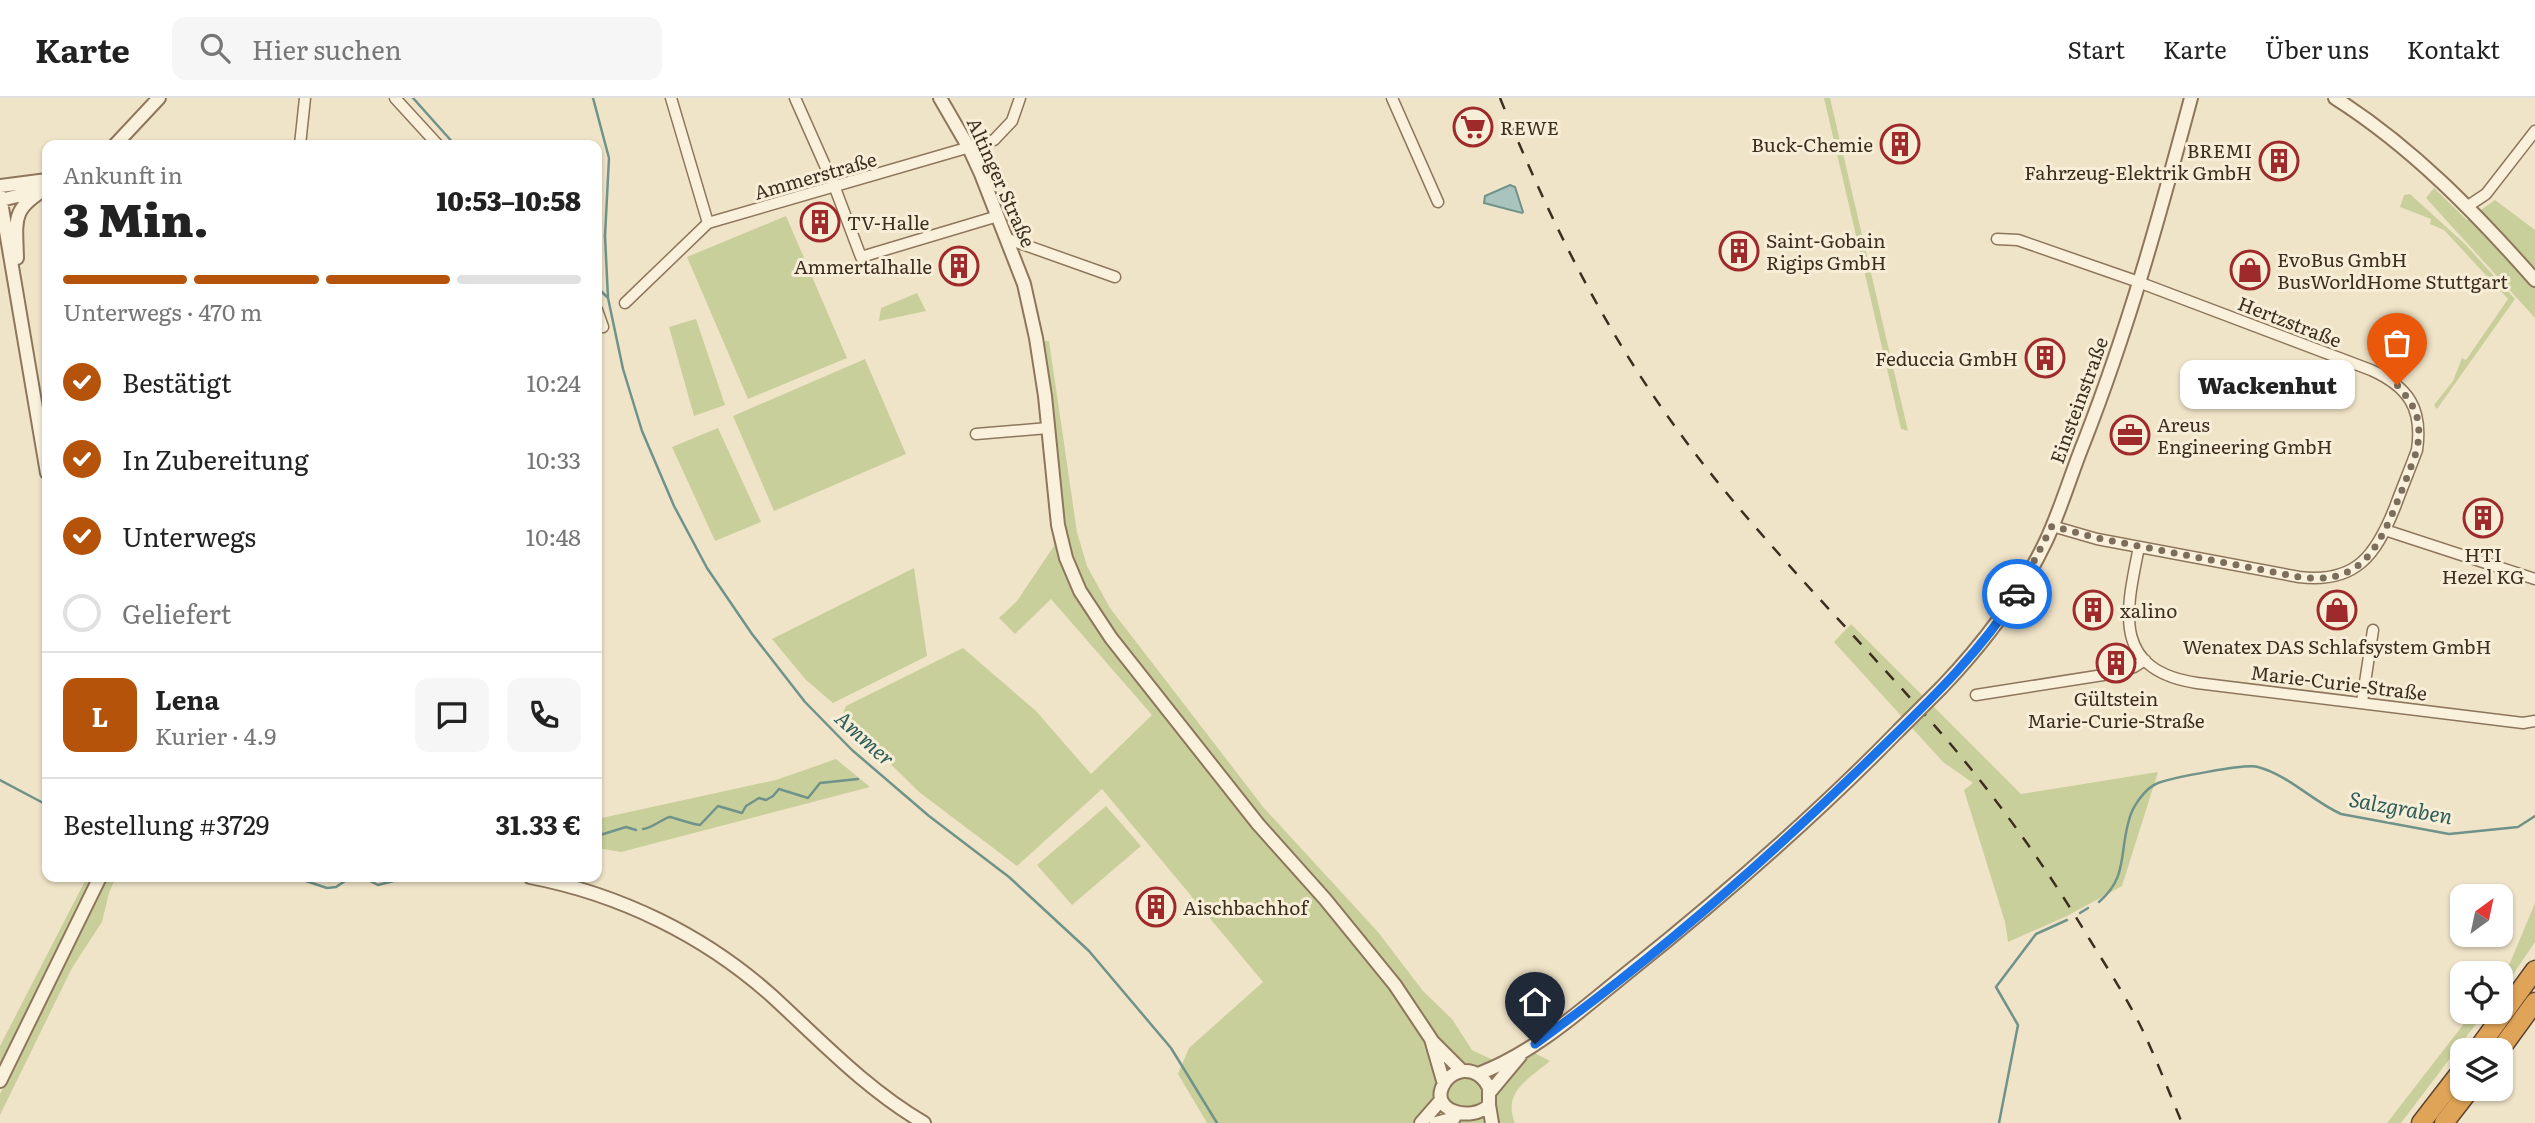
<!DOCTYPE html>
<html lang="de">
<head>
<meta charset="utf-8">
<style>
  :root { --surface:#fff; --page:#f6f6f6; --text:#222; --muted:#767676; --line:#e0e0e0; --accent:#b45309 }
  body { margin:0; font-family:Literata,serif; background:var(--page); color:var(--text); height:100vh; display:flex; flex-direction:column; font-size:26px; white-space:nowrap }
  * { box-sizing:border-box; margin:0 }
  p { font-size:23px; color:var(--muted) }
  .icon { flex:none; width:38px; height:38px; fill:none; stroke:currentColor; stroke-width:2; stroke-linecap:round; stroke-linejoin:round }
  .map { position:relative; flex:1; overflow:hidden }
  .sheet { position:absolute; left:42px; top:42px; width:560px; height:742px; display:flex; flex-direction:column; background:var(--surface); border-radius:14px; box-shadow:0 2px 5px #0004 }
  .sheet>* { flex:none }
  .needle { width:46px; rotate:33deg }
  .tools { position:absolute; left:2450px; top:786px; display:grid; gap:14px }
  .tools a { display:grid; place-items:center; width:63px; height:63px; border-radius:14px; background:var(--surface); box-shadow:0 2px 5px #0004; font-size:35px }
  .pin { position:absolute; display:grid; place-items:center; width:60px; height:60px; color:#fff; margin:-72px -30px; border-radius:50% 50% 50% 0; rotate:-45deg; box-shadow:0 0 7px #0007 }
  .pin .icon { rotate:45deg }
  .courier { position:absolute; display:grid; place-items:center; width:70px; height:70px; margin:-35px; border:5px solid #1a73e8; border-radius:50%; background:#fff; color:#222; box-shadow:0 2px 9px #0007 }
  .bubble { position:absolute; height:49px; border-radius:14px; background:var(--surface); box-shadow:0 2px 5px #0004; font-size:23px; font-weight:800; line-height:49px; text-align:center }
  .head em { font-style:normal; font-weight:800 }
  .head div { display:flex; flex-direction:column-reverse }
  .head { display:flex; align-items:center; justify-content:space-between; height:119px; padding:0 21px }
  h1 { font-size:46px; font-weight:800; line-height:52px }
  .bar { display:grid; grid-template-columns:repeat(4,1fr); gap:10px 7px; align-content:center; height:84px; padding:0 21px }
  .bar i { height:9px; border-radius:5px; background:var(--line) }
  .bar .current { background:var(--accent) }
  .bar p { grid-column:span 4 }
  .line { display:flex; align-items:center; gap:18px; padding:0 21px; border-top:2px solid var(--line) }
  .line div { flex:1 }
  .round { display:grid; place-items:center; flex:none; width:74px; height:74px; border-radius:14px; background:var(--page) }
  ol { padding:0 21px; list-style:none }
  li { display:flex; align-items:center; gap:21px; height:77px }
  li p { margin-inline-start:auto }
  li .icon { padding:7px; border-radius:50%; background:var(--accent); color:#fff; stroke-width:4 }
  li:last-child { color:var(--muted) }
  li i { width:38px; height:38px; border:4px solid var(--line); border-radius:50% }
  header { display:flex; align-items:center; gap:42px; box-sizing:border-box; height:98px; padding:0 35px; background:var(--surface); border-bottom:2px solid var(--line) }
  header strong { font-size:33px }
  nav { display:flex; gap:38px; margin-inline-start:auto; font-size:24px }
  .search { width:490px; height:63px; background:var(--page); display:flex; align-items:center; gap:18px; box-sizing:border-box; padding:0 24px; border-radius:14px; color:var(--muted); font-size:26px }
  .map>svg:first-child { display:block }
</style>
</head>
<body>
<header>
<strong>Karte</strong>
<div class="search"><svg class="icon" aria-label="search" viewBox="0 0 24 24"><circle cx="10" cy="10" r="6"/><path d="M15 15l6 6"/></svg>Hier suchen</div>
<nav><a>Start</a><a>Karte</a><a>Über uns</a><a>Kontakt</a></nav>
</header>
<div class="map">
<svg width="2535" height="1025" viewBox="0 0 2535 1025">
  <rect width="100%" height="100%" fill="#f0e4c8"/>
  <!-- green -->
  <path fill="#c9cf9b" d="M1824,0H1830L1908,333L1901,331Z
    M2434,90L2467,122L2495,102L2535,132V220L2426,100Z
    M2410,96L2465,146L2515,201L2437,311L2434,307L2453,283L2462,260L2466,262L2508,201L2444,132L2430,126L2431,121L2400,109L2404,97Z
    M786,118L847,260L748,301L687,159Z
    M917,195L926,213L879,223L881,210Z
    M696,221L725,307L694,318L669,229Z
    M1034,243H1049L1077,434L1087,468L1110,510L1264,710L1378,834L1423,893L1452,921L1472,952L1495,963L1521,948L1550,963C1529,981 1502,994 1515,1025H1207L1178,976L1189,950L1263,884L1102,691L1017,768L919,694L842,618L846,608L963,550L1036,613L1091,676L1152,617L1051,501L1015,536L999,520L1017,503L1054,448Z
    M865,261L906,356L774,413L733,318Z
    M718,330L761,424L715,443L672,349Z
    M914,470L927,558L833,605L806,582L772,541Z
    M1851,526L2021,696L2158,674L2122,788L2067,818L2008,844L2005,824L1964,692L1973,685L1943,664L1834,544Z
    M836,661L870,689L621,754L597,750V721L776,682Z
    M1106,708L1141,748L1072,807L1037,767Z
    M87,779H95L0,973V948Z
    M106,779H116L109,795L102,824L72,870L0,1017V996Z
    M2535,805V844L2501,894V877L2510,865Z
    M2473,914H2485L2401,1025H2387Z"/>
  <!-- water -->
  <path fill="#a9c4bc" stroke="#6f938a" stroke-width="2" d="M1510,87L1515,89L1523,114L1522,115L1484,105L1485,98Z"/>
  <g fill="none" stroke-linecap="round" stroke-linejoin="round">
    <!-- stream -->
    <path stroke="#6f938a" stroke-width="2.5" d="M413,0L455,47
      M593,0L609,60L605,138L608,200L623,271L642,333L674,408L707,470L752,536L805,604L852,652L929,718L1009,779L1089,853L1171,950L1217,1025
      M597,189L607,199
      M0,682L47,707
      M643,731C653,730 665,719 670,719C675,720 692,726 700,727L718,708L742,715L746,708L759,700L766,702L773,698L779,691L808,700L820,685L858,681
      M597,738L626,729L636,732
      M294,779L327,790L336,789L351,779
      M362,779L378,787L409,779
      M2099,804C2128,779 2119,756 2129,722C2132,709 2145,690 2158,685C2171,680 2247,665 2258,669C2290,678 2312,703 2341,716L2449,736L2518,729L2535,718
      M2080,815L2088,810
      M1999,1025L2018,927L1996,889L2036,836L2067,822"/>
    <defs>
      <path id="minor" d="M395,0L438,47
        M671,0L708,125
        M795,0L835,90L861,159L998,118
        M1392,0L1438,104
        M300,47L305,0
        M2468,108L2486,96L2535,33
        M1008,141L1115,179
        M1997,141L2018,142L2133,182L2371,272C2409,289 2423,311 2417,352C2410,371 2402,390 2395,409C2376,457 2356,486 2299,479L2097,441L2052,428
        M625,205L708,125L994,42L1012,23L1020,0
        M597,212L603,229
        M976,336L1048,330
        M2385,432L2535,481
        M2139,449C2126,513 2111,572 2197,585L2523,625L2535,623
        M1976,597L2116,575L2134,569L2145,562
        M2362,604L2373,532"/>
      <path id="tertiary" d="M940,0L969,50L981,76L1024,186L1036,240L1045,298L1058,427L1066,460L1080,493L1111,540L1258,726L1325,801L1395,887L1431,941L1444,986
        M2335,0C2412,49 2475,114 2535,182
        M115,47L159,0
        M0,88L47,82
        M0,98L47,375
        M1,102L34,94
        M17,160C16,121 11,111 47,90
        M1942,589C1984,545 2020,498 2046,443C2061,411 2071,376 2084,344C2128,232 2160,116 2191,0
        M530,779C619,796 704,837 772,898C821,943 866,991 924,1025
        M1433,944L1462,973
        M1478,976C1534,955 1581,912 1627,875C1722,799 1814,719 1898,633
        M0,983L100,779
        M1490,994L1520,958
        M1489,1007C1472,1025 1426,1013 1445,984C1449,978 1456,974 1463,973C1475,972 1484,979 1489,990V1007L1492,1025
        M1421,1025L1441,1002
        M1436,1025L1454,1020"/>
      <path id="motorway" d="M2477,952L2535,872
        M2500,952L2535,904
        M2421,1025L2462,972
        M2444,1025L2471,990"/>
    </defs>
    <!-- minor casing -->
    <use href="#minor" stroke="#8d765c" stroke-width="13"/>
    <!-- tertiary casing -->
    <use href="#tertiary" stroke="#8d765c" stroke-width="16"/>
    <!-- motorway casing -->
    <use href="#motorway" stroke="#5b4430" stroke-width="21"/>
    <!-- minor -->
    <use href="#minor" stroke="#faf1dc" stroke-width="10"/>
    <!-- tertiary -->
    <use href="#tertiary" stroke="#faf1dc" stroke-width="12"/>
    <!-- motorway -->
    <use href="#motorway" stroke="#e0a458" stroke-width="18"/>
    <!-- rail -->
    <path stroke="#3d2e20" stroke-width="2.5" stroke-dasharray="12 12" stroke-linecap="butt" d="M1500,0C1548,118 1603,231 1679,334C1761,446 1863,543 1953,649C2004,710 2049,774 2090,842C2108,871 2128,902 2143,933C2157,963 2169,994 2182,1025"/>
    <defs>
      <path id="tertiary-bridge" d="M1898,633L1942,589"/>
    </defs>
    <!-- tertiary-bridge casing -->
    <use href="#tertiary-bridge" stroke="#8d765c" stroke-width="16" stroke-linecap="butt"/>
    <!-- tertiary-bridge -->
    <use href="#tertiary-bridge" stroke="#faf1dc" stroke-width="12"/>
  </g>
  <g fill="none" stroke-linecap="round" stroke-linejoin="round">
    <!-- done -->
    <path stroke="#7c6e5b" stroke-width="7" stroke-dasharray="0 12.6" d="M2017,496L2052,428L2097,440L2299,479C2352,486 2371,463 2391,419C2400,397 2409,375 2417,352C2422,322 2417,310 2397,287"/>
    <!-- route -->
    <path stroke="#1a73e8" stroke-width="9" d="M1535,946C1656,859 1770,759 1877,654C1927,605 1979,556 2017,496"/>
  </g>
  <!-- icons -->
  <defs>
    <symbol id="supermarket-ring" viewBox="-11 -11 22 22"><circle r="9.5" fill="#f7eed8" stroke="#9e2a2b" stroke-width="1.5"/><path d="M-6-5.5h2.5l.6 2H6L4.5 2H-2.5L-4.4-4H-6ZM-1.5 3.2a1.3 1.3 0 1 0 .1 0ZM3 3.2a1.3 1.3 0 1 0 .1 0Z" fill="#9e2a2b"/></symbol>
    <symbol id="building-ring" viewBox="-11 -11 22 22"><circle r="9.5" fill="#f7eed8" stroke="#9e2a2b" stroke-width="1.5"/><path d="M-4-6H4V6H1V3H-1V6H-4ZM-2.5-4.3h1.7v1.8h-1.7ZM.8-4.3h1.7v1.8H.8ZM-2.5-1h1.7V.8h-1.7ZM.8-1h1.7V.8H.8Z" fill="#9e2a2b"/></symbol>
    <symbol id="shop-ring" viewBox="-11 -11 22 22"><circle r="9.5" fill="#f7eed8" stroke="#9e2a2b" stroke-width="1.5"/><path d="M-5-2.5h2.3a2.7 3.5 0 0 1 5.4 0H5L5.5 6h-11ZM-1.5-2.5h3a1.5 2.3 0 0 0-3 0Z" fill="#9e2a2b"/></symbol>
    <symbol id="office-ring" viewBox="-11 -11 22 22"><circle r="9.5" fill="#f7eed8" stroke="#9e2a2b" stroke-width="1.5"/><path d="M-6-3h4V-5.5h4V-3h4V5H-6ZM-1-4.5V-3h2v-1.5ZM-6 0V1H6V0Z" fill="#9e2a2b"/></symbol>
  </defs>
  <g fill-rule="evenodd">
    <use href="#supermarket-ring" x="1451" y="7" width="44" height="44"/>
    <use href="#building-ring" x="1878" y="24" width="44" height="44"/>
    <use href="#building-ring" x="2257" y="41" width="44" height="44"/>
    <use href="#building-ring" x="798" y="102" width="44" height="44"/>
    <use href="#building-ring" x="1717" y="131" width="44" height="44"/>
    <use href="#building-ring" x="937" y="146" width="44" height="44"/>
    <use href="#shop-ring" x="2228" y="150" width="44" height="44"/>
    <use href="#building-ring" x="2023" y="238" width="44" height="44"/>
    <use href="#office-ring" x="2108" y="315" width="44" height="44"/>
    <use href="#building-ring" x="2461" y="398" width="44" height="44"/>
    <use href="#building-ring" x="2071" y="490" width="44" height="44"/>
    <use href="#shop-ring" x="2315" y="490" width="44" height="44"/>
    <use href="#building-ring" x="2094" y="543" width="44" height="44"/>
    <use href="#building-ring" x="1134" y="787" width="44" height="44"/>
  </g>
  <g text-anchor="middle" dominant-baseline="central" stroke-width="6" stroke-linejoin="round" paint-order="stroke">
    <!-- poi labels -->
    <g font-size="19" fill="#3d2e20" stroke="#f7eed8" text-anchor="start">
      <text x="1500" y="29">REWE</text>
      <text x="1873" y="46" text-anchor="end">Buck-Chemie</text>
      <text x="2252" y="52" text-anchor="end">BREMI<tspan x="2252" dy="22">Fahrzeug-Elektrik GmbH</tspan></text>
      <text x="847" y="124">TV-Halle</text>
      <text x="1766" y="142">Saint-Gobain<tspan x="1766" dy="22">Rigips GmbH</tspan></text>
      <text x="2277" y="161">EvoBus GmbH<tspan x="2277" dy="22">BusWorldHome Stuttgart</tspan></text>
      <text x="932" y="168" text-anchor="end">Ammertalhalle</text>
      <text x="2018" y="260" text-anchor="end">Feduccia GmbH</text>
      <text x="2157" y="326">Areus<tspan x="2157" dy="22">Engineering GmbH</tspan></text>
      <text x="2483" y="456" text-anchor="middle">HTI<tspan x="2483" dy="22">Hezel KG</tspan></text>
      <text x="2120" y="512">xalino</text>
      <text x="2337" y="548" text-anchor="middle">Wenatex DAS Schlafsystem GmbH</text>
      <text x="2116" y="600" text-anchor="middle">Gültstein<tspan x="2116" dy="22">Marie-Curie-Straße</tspan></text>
      <text x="1183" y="809">Aischbachhof</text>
    </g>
    <!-- street labels -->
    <g font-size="19" fill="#3d2e20" stroke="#f7eed8">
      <text transform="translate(815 77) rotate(-16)">Ammerstraße</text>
      <text transform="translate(1002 84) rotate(66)">Altinger Straße</text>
      <text transform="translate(2290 223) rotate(21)">Hertzstraße</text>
      <text transform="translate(2078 302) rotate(-70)">Einsteinstraße</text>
      <text transform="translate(2339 584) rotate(7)">Marie-Curie-Straße</text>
    </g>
    <!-- water labels -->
    <g font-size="21" font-style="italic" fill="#2f5d5a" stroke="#f7eed8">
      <text transform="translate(866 639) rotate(42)">Ammer</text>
      <text transform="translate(2401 708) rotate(10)">Salzgraben</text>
    </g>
  </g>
</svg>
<div class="tools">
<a><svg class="needle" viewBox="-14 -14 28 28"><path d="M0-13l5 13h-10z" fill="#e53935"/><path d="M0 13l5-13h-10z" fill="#767676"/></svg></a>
<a><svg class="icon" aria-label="locate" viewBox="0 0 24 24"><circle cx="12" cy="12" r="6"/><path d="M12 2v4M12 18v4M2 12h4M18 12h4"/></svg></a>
<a><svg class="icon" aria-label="layers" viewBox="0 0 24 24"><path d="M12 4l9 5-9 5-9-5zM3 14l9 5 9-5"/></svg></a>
</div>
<div class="pin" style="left:2397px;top:287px;background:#ea580c"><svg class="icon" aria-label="bag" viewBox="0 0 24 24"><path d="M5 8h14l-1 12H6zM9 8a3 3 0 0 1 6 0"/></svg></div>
<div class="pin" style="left:1535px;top:946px;background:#1f2937"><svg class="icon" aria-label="home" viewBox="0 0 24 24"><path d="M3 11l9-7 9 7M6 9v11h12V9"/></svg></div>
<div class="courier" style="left:2017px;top:496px"><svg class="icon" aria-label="car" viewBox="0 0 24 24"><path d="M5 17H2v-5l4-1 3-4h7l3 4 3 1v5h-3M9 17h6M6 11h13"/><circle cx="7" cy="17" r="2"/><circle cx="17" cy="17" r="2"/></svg></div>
<div class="bubble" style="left:2180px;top:262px;width:175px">Wackenhut</div>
<section class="sheet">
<div class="head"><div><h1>3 Min.</h1><p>Ankunft in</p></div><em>10:53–10:58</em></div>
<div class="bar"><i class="current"></i><i class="current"></i><i class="current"></i><i></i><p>Unterwegs · 470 m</p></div>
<ol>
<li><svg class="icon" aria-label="check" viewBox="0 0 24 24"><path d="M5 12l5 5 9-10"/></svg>Bestätigt<p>10:24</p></li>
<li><svg class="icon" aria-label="check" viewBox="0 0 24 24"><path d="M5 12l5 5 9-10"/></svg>In Zubereitung<p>10:33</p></li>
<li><svg class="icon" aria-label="check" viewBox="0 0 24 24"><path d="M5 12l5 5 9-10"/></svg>Unterwegs<p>10:48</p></li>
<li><i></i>Geliefert</li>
</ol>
<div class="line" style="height:126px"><b class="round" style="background:var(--accent);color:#fff">L</b><div><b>Lena</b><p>Kurier · 4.9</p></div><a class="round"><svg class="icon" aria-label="chat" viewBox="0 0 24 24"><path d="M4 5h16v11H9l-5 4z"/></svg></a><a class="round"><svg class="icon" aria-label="phone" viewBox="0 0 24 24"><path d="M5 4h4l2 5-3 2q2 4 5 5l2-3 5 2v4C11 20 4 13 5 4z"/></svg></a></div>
<div class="line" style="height:91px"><div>Bestellung #3729</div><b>31.33 €</b></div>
</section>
</div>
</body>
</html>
